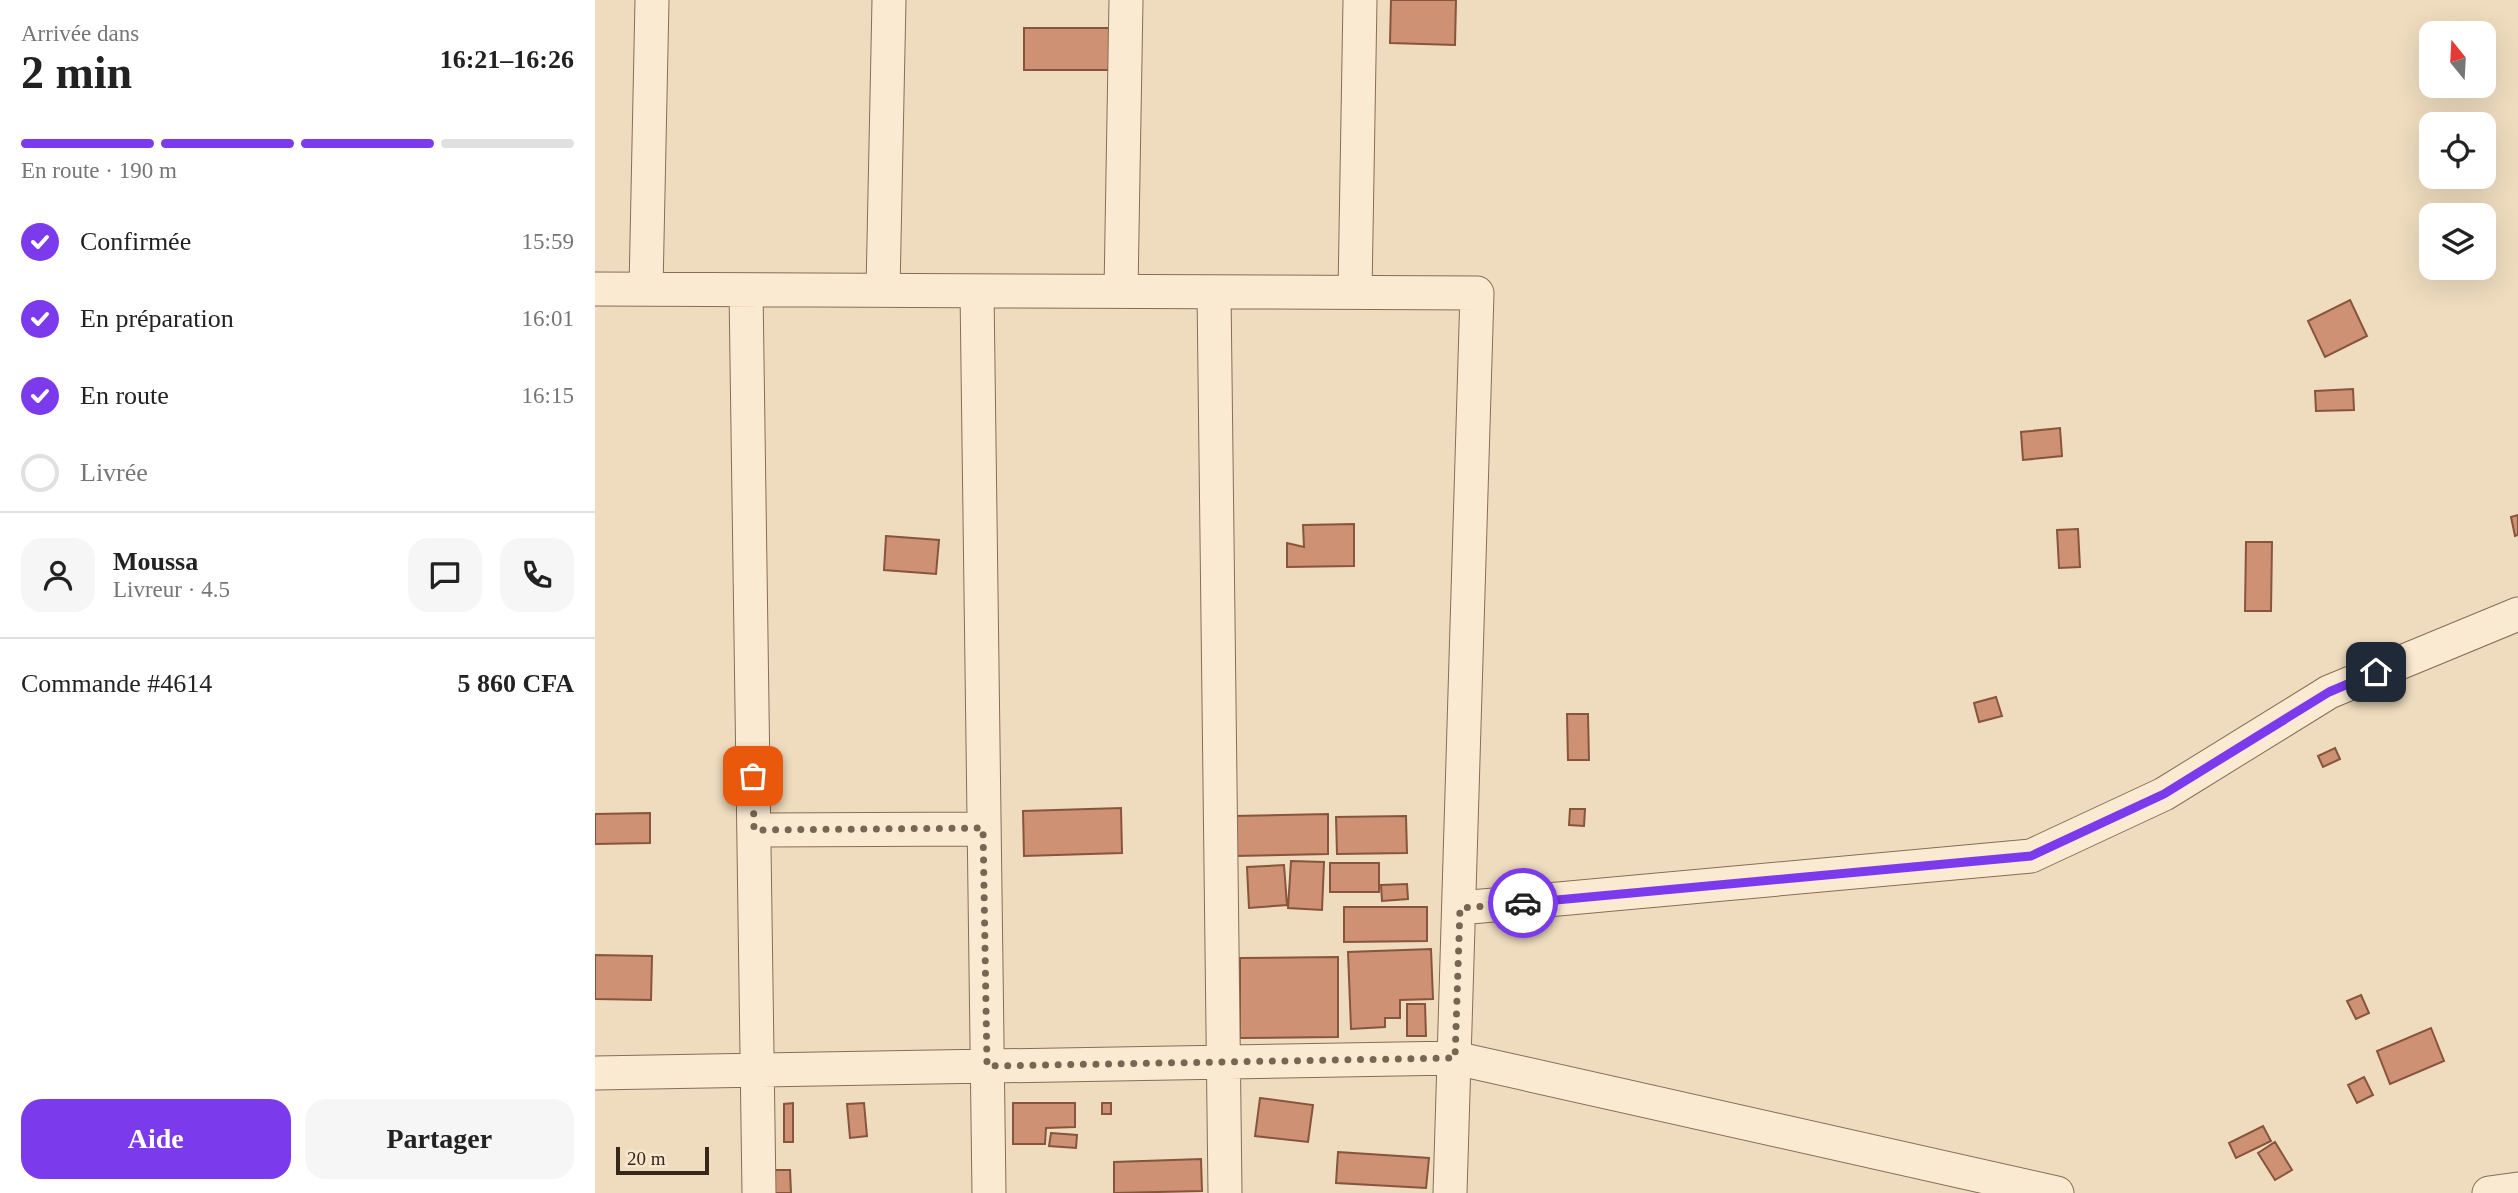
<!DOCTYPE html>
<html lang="fr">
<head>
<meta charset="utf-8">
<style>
  :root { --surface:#fff; --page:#f6f6f6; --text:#222; --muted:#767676; --line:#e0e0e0; --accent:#7c3aed }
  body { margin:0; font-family:Georgia,serif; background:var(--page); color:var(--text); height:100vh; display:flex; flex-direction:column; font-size:26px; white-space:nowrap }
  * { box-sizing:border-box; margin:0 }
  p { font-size:23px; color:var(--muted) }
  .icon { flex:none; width:38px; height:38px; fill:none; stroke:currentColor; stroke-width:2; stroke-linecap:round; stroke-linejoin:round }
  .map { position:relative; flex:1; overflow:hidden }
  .drawer { display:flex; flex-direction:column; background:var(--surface); width:595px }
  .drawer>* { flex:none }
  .needle { width:46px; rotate:342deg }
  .tools { position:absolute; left:1824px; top:21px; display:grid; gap:14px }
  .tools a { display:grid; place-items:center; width:77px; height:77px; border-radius:14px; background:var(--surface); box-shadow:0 7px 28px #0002; font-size:35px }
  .scale { position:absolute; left:21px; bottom:18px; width:93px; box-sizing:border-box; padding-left:7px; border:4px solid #36261b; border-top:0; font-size:19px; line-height:24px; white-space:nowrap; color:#36261b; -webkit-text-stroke:5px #f6e7ce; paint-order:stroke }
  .pin { position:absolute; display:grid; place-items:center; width:60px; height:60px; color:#fff; margin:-30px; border-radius:14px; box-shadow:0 4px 10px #0006 }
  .courier { position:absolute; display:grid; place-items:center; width:70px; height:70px; margin:-35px; border:5px solid #7c3aed; border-radius:50%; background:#fff; color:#222; box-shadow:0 2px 9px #0007 }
  .headline em { font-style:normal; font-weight:700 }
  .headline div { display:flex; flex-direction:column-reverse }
  .headline { display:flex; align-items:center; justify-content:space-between; height:119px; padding:0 21px }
  h1 { font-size:46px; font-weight:700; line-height:52px }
  .bar { display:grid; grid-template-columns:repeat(4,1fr); gap:10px 7px; align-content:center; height:84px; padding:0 21px }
  .bar i { height:9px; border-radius:5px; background:var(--line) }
  .bar .on { background:var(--accent) }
  .bar p { grid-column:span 4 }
  .line { display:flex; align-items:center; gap:18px; padding:0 21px; border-top:2px solid var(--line) }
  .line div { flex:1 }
  .round { display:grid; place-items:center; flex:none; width:74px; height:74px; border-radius:21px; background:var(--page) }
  ol { padding:0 21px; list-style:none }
  li { display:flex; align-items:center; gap:21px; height:77px }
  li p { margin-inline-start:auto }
  li .icon { padding:7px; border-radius:50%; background:var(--accent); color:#fff; stroke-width:4 }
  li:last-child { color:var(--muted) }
  li i { width:38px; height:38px; border:4px solid var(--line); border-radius:50% }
  .action { display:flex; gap:14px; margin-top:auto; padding:14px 21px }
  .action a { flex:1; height:80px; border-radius:21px; background:var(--accent); color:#fff; font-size:28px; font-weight:700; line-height:80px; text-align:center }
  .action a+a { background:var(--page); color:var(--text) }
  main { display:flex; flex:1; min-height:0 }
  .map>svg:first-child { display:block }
</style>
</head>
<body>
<main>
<section class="drawer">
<div class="headline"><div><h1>2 min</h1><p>Arrivée dans</p></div><em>16:21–16:26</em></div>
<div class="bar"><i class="on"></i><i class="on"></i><i class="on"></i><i></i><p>En route · 190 m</p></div>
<ol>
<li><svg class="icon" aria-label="check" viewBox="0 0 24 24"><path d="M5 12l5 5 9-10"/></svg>Confirmée<p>15:59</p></li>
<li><svg class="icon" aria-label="check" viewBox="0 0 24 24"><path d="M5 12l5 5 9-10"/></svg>En préparation<p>16:01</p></li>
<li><svg class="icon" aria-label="check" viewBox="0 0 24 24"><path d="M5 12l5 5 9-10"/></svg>En route<p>16:15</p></li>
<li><i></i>Livrée</li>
</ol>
<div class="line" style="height:126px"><a class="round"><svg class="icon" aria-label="person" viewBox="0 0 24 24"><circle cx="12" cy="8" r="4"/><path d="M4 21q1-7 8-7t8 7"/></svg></a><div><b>Moussa</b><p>Livreur · 4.5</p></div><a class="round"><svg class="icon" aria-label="chat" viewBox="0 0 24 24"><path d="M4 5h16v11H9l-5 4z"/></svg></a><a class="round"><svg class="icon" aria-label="phone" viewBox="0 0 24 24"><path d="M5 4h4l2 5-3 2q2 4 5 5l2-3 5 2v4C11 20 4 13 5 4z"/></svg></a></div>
<div class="line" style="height:91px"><div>Commande #4614</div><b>5 860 CFA</b></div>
<div class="action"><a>Aide</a><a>Partager</a></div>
</section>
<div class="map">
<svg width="1923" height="1193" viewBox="0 0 1923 1193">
  <rect width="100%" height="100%" fill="#efdcbe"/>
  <!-- building -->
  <path fill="#ce9173" stroke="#87543c" stroke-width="2" d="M796,0H861L860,45L795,43Z
    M429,28H525V70H429Z
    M1755,300L1772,336L1730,357L1713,321Z
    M1758,389L1759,410L1721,411L1720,391Z
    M1465,428L1467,456L1428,460L1426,432Z
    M1923,515V535L1920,536L1916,517Z
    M759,524V566L692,567V543L709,547L708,525Z
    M1483,529L1485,567L1464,568L1462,530Z
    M291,536L344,540L341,574L289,570Z
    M1651,542H1677L1676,611H1650Z
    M1401,697L1407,716L1384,722L1379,703Z
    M972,714H993L994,760H973Z
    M1740,748L1745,759L1728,767L1723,756Z
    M526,808L527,853L429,856L428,811Z
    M975,809H990L989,826L974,825Z
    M55,813V843L0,844V814Z
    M733,814V854L640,856L639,816Z
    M811,816L812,853L742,854L741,817Z
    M696,861L729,862L727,910L693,908Z
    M735,863H784V892H735Z
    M689,865L692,905L654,908L652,867Z
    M812,884L813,899L787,901L786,885Z
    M749,907H832V941L749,942Z
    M836,949L838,999L805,1000V1018H790V1027L756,1029L753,952Z
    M0,955L57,956L56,1000L0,999Z
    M743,957V1037L645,1038V958Z
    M1766,995L1774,1013L1761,1019L1752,1001Z
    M812,1004H830L831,1036H812Z
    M1836,1028L1849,1061L1795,1084L1782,1051Z
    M1769,1077L1778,1095L1762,1103L1753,1085Z
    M665,1098L718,1105L713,1142L660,1136Z
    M198,1103V1142H189V1104Z
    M269,1103L272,1136L255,1138L252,1104Z
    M418,1103H480V1127L451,1128L450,1144H418Z
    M507,1103H516V1114H507Z
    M1668,1126L1676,1141L1641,1158L1634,1143Z
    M456,1133L482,1135L481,1148L454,1146Z
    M1680,1142L1697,1170L1680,1180L1663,1153Z
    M743,1152L834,1158L831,1188L741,1183Z
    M606,1159L607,1191L519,1193V1162Z
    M178,1170H195L196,1193H178Z"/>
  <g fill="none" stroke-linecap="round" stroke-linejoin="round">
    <defs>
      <path id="minor" d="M0,289L882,293L855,1193
        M51,289L57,0
        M151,290L164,1193
        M288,290L294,0
        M382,291L394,1193
        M526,291L531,0
        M619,292L630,1193
        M760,292L765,0
        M159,830L388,829
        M865,908L1436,856L1569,794L1734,692L1923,614
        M0,1073L860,1058L1462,1193
        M1894,1193L1923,1189"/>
    </defs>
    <!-- minor casing -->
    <use href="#minor" stroke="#876d56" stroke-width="35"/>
    <!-- minor -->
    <use href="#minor" stroke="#faead1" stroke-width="33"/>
  </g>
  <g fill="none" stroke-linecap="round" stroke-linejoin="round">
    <!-- done -->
    <path stroke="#776654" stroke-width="7" stroke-dasharray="0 12.6" d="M158,776L159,830L388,828L392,1066L860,1058L865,908L928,903"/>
    <!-- route -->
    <path stroke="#7c3aed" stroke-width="9" d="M928,903L1436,856L1569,794L1734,692L1781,672"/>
  </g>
</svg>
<div class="tools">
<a><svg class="needle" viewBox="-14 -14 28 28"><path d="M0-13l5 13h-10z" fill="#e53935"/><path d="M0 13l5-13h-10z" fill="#767676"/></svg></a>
<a><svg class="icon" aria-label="locate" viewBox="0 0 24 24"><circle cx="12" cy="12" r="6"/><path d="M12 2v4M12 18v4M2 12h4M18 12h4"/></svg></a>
<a><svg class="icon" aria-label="layers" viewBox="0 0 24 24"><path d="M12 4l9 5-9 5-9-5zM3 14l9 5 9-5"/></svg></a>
</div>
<div class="scale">20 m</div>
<div class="pin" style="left:158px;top:776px;background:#ea580c"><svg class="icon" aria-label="bag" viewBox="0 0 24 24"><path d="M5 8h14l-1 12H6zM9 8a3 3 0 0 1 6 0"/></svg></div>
<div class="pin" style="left:1781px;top:672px;background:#1f2937"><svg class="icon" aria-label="home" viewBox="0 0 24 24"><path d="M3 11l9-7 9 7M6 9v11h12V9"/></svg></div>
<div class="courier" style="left:928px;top:903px"><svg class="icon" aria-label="car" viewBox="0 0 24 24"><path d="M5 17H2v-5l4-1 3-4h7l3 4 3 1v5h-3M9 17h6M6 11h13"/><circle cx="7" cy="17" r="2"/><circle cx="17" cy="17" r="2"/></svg></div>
</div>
</main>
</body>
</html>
